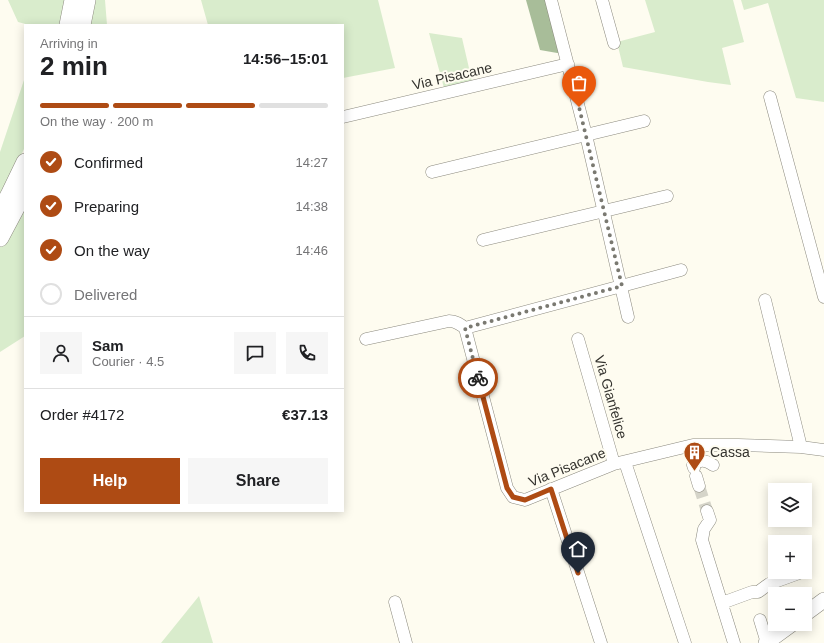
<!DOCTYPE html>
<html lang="en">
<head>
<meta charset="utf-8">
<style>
  :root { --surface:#fff; --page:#f6f6f6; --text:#202124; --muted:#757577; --line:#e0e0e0; --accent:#ae4b14 }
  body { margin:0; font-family:Arial,sans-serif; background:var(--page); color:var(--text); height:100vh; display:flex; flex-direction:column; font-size:15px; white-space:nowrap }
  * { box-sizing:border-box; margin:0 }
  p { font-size:13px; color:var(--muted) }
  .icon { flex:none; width:22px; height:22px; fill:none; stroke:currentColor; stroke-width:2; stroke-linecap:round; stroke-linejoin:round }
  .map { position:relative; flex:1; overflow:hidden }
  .panel { position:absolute; left:24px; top:24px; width:320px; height:488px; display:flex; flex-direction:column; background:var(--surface); border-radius:0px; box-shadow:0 2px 10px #0003 }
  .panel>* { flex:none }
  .tools { position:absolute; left:768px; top:483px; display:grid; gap:8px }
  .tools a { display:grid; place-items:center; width:44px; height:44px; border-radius:0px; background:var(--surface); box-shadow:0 2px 10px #0003; font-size:20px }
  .pin { position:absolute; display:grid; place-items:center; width:34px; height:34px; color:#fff; margin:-41px -17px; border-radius:50% 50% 50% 0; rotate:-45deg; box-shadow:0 0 4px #0007 }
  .pin .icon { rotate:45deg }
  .courier { position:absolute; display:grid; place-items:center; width:40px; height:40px; margin:-20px; border:3px solid #ae4b14; border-radius:50%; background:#fff; color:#222; box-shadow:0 1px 5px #0007 }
  .summary em { font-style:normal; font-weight:700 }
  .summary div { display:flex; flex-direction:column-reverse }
  .summary { display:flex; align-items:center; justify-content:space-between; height:68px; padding:0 16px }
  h1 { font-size:26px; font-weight:700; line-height:30px }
  .bar { display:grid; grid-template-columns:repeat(4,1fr); gap:6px 4px; align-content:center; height:48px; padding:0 16px }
  .bar i { height:5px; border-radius:3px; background:var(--line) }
  .bar .current { background:var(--accent) }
  .bar p { grid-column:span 4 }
  .line { display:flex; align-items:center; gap:10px; padding:0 16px; border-top:1px solid var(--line) }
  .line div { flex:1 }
  .round { display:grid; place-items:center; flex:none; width:42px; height:42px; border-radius:0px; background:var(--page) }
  ol { padding:0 16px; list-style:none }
  li { display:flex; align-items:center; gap:12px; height:44px }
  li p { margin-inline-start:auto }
  li .icon { padding:4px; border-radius:50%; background:var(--accent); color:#fff; stroke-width:4 }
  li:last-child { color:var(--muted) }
  li i { width:22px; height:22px; border:2px solid var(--line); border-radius:50% }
  .cta { display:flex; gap:8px; margin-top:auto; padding:8px 16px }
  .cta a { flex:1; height:46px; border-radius:0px; background:var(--accent); color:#fff; font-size:16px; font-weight:700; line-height:46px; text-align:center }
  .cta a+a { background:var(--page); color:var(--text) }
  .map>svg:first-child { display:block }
</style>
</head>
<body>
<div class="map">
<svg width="824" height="643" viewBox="0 0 824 643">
  <rect width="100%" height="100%" fill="#fefcf0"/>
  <!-- green -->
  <path fill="#d9eccc" d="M8,0H105L107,25H29L18,22Z
    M201,0H378L395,68L343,78V25H208Z
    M645,0H733L744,42L722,48L731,85L708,82L623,67L617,42L655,32Z
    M741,0H824V102L796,98L768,3L744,10Z
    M429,33L462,38L472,81L444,88Z
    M25,77V147L0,197V152Z
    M25,203V336L0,352V246Z
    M199,596L213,643H161Z"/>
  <!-- forest -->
  <path fill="#a8bd99" d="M526,0H548L563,54L540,50Z"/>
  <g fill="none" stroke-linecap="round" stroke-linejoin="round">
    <!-- minor-tunnel -->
    <path stroke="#d5d4c9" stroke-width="12" stroke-dasharray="12 6" stroke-linecap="butt" d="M699,486L707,511"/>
    <defs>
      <path id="minor" d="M551,0L586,135L628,317
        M602,0L614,43
        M770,97L824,297
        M343,117L568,64
        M432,172L644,121
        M483,240L667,196
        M681,270L465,328L507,488L513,497L525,500L614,464L693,445H738L801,447L824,450
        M765,300L801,447
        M366,339L449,321C456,321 460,324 465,328
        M578,339L614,464
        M625,462L685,643
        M694,468L693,465C700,459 705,460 713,465
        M696,476L699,486
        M551,489L601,643
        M707,511L710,520L704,529L702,540L734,643
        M395,602L406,643
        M722,603L752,592H758L769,584L802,572
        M760,620L767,643"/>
      <path id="major" d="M805,614L824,600
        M766,643L792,624"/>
      <path id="highway" d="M68,25L73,0
        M82,25L87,0
        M0,212L10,193L25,162
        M0,238L25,191"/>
    </defs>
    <!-- minor casing -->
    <use href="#minor" stroke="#8c8a7f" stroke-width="13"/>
    <!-- major casing -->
    <use href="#major" stroke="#8c8a7f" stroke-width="16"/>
    <!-- highway casing -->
    <use href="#highway" stroke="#8c8a7f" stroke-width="18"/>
    <!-- minor -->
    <use href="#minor" stroke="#fff" stroke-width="12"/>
    <!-- major -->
    <use href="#major" stroke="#fff" stroke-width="15"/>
    <!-- highway -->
    <use href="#highway" stroke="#fff" stroke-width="17"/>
  </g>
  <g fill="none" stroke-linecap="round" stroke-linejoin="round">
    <!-- done -->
    <path stroke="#7a7971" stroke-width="4" stroke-dasharray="0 7.2" d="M478,378L465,328L622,286L579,107"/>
    <!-- route -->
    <path stroke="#ae4b14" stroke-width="5" d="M478,378L507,488L513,497L525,500L551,489L578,573"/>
  </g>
  <!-- icons -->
  <defs>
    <symbol id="building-pin" viewBox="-11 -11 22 30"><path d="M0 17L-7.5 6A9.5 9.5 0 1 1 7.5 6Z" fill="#ae4b14" stroke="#fefcf0"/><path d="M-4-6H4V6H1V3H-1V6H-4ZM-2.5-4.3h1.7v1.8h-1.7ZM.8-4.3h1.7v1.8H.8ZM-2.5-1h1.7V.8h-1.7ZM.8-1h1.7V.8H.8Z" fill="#fff"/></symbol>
  </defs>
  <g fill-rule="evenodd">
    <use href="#building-pin" x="682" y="440" width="25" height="34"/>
  </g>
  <g text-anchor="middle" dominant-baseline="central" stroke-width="4" stroke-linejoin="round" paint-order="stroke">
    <!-- street labels -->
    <g font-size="14" fill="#33322d" stroke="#fefcf0">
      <text transform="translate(452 76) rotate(-13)">Via Pisacane</text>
      <text transform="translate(611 397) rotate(74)">Via Gianfelice</text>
      <text transform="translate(567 467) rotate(-22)">Via Pisacane</text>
    </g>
    <!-- poi labels -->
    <g font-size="14" fill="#33322d" stroke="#fefcf0" text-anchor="start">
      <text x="710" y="452">Cassa</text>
    </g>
  </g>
</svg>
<div class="tools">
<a><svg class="icon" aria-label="layers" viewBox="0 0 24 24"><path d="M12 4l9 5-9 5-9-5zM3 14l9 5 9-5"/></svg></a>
<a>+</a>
<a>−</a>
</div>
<div class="pin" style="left:579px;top:107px;background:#ea580c"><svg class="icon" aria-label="bag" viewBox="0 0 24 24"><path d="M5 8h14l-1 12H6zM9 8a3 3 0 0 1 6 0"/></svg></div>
<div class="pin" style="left:578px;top:573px;background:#1f2937"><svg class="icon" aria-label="home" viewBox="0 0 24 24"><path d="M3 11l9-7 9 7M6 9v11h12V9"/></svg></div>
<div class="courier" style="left:478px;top:378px"><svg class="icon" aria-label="bike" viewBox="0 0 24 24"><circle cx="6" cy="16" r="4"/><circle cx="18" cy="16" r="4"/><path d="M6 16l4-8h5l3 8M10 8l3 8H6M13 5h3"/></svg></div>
<section class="panel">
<div class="summary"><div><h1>2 min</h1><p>Arriving in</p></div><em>14:56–15:01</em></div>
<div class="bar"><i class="current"></i><i class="current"></i><i class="current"></i><i></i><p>On the way · 200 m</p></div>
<ol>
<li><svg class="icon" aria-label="check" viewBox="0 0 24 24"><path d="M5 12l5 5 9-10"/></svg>Confirmed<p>14:27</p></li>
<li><svg class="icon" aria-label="check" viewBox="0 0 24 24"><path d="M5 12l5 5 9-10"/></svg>Preparing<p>14:38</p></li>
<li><svg class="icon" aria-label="check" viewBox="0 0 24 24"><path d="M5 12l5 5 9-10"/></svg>On the way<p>14:46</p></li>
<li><i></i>Delivered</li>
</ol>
<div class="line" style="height:72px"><a class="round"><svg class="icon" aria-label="person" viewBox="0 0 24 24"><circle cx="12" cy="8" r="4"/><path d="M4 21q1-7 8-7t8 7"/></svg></a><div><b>Sam</b><p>Courier · 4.5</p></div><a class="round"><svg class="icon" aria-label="chat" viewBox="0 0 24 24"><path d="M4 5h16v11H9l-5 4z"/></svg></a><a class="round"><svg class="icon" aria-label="phone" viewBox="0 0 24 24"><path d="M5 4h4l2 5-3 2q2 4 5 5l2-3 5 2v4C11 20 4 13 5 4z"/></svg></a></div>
<div class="line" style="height:52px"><div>Order #4172</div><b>€37.13</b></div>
<div class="cta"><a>Help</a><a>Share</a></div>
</section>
</div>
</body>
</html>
